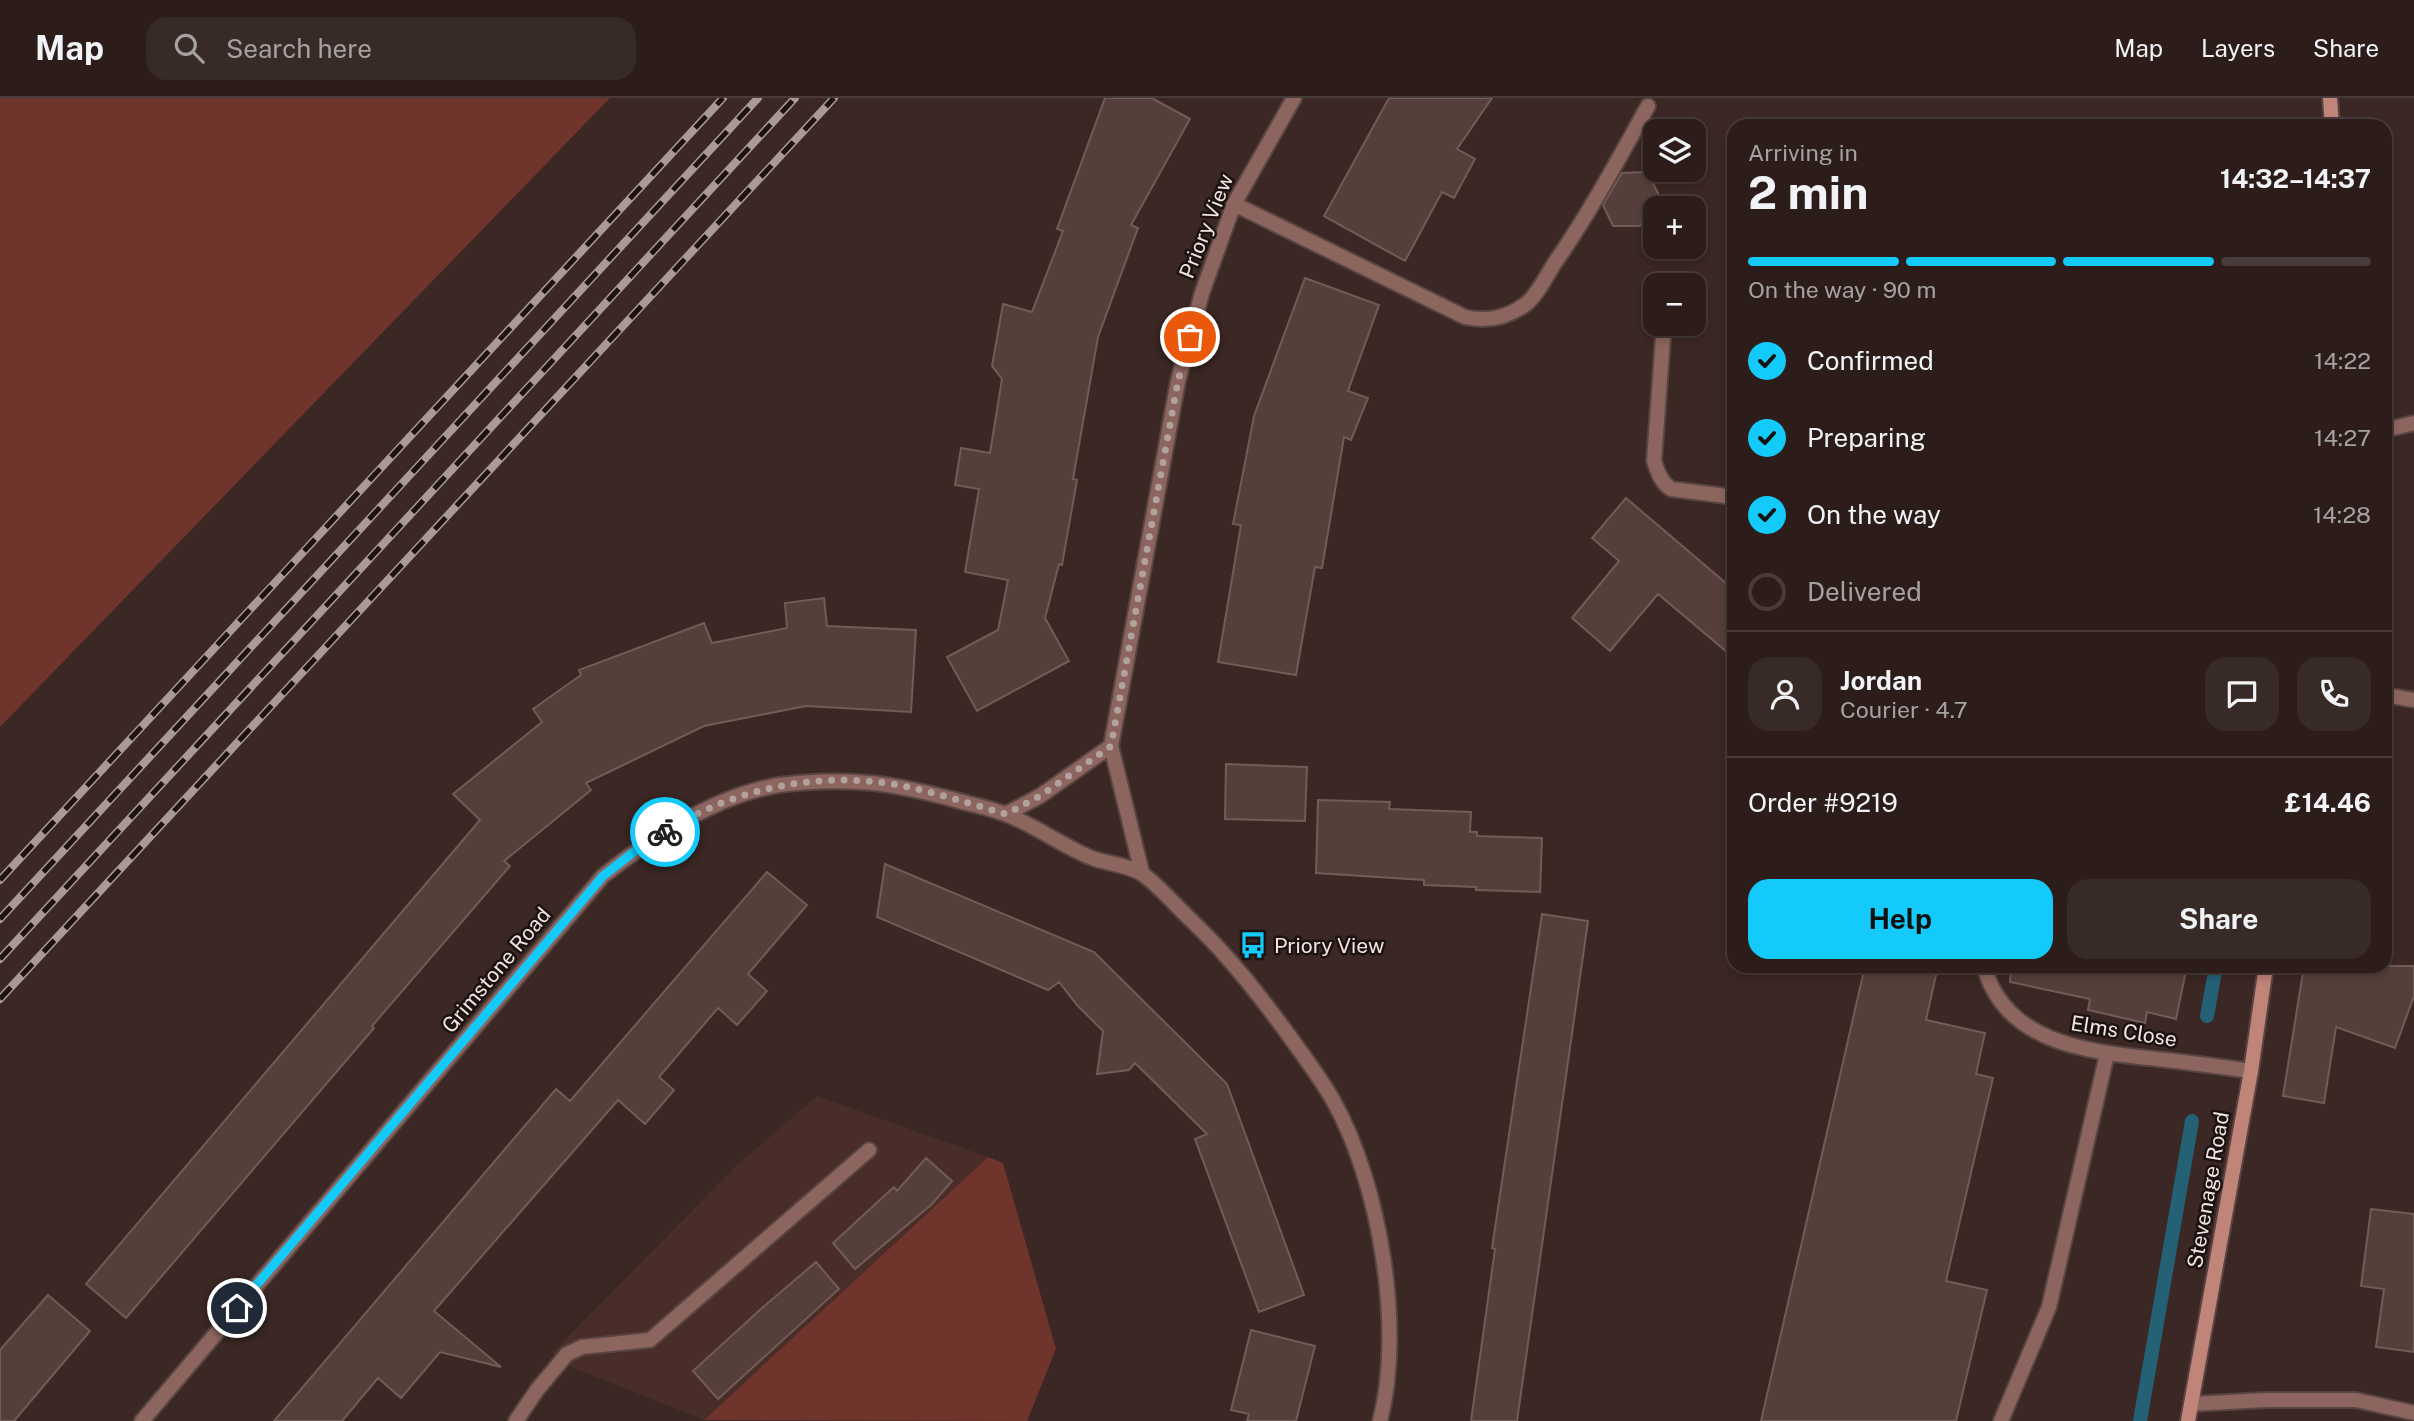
<!DOCTYPE html>
<html lang="en">
<head>
<meta charset="utf-8">
<style>
  :root { --surface:#2c1d1a; --page:#382a27; --text:#f1f3f6; --muted:#a6a2a2; --line:#483b39; --accent:#13cafb }
  body { margin:0; font-family:"Public Sans",sans-serif; background:var(--page); color:var(--text); height:100vh; display:flex; flex-direction:column; font-size:26px; white-space:nowrap }
  * { box-sizing:border-box; margin:0 }
  p { font-size:23px; color:var(--muted) }
  .icon { flex:none; width:38px; height:38px; fill:none; stroke:currentColor; stroke-width:2; stroke-linecap:round; stroke-linejoin:round }
  .map { position:relative; flex:1; overflow:hidden }
  .side { position:absolute; left:1727px; top:21px; width:665px; height:854px; display:flex; flex-direction:column; background:var(--surface); border-radius:21px; box-shadow:0 4px 10px #0003,0 0 0 2px var(--line) }
  .side>* { flex:none }
  .buttons { position:absolute; left:1643px; top:21px; display:grid; gap:14px }
  .buttons a { display:grid; place-items:center; width:63px; height:63px; border-radius:14px; background:var(--surface); box-shadow:0 4px 10px #0003,0 0 0 2px var(--line); font-size:35px }
  .pin { position:absolute; display:grid; place-items:center; width:60px; height:60px; color:#fff; margin:-30px; border:4px solid #fff; border-radius:50%; box-shadow:0 2px 7px #0007 }
  .courier { position:absolute; display:grid; place-items:center; width:70px; height:70px; margin:-35px; border:5px solid #13cafb; border-radius:50%; background:#fff; color:#222; box-shadow:0 2px 9px #0007 }
  .headline em { font-style:normal; font-weight:700 }
  .headline div { display:flex; flex-direction:column-reverse }
  .headline { display:flex; align-items:center; justify-content:space-between; height:119px; padding:0 21px }
  h1 { font-size:46px; font-weight:700; line-height:52px }
  .bar { display:grid; grid-template-columns:repeat(4,1fr); gap:10px 7px; align-content:center; height:84px; padding:0 21px }
  .bar i { height:9px; border-radius:5px; background:var(--line) }
  .bar .selected { background:var(--accent) }
  .bar p { grid-column:span 4 }
  .line { display:flex; align-items:center; gap:18px; padding:0 21px; border-top:2px solid var(--line) }
  .line div { flex:1 }
  .round { display:grid; place-items:center; flex:none; width:74px; height:74px; border-radius:21px; background:var(--page) }
  ol { padding:0 21px; list-style:none }
  li { display:flex; align-items:center; gap:21px; height:77px }
  li p { margin-inline-start:auto }
  li .icon { padding:7px; border-radius:50%; background:var(--accent); color:#111; stroke-width:4 }
  li:last-child { color:var(--muted) }
  li i { width:38px; height:38px; border:4px solid var(--line); border-radius:50% }
  .primary-button { display:flex; gap:14px; margin-top:auto; padding:14px 21px }
  .primary-button a { flex:1; height:80px; border-radius:21px; background:var(--accent); color:#111; font-size:28px; font-weight:700; line-height:80px; text-align:center }
  .primary-button a+a { background:var(--page); color:var(--text) }
  header { display:flex; align-items:center; gap:42px; box-sizing:border-box; height:98px; padding:0 35px; background:var(--surface); border-bottom:2px solid var(--line) }
  header strong { font-size:33px }
  nav { display:flex; gap:38px; margin-inline-start:auto; font-size:24px }
  .search { width:490px; height:63px; background:var(--page); display:flex; align-items:center; gap:18px; box-sizing:border-box; padding:0 24px; border-radius:21px; color:var(--muted); font-size:26px }
  .map>svg:first-child { display:block }
</style>
</head>
<body>
<header>
<strong>Map</strong>
<div class="search"><svg class="icon" aria-label="search" viewBox="0 0 24 24"><circle cx="10" cy="10" r="6"/><path d="M15 15l6 6"/></svg>Search here</div>
<nav><a>Map</a><a>Layers</a><a>Share</a></nav>
</header>
<div class="map">
<svg width="2414" height="1323" viewBox="0 0 2414 1323">
  <rect width="100%" height="100%" fill="#3b2723"/>
  <!-- built -->
  <path fill="#482d28" d="M817,998L988,1059L704,1322L576,1271L552,1255L737,1067Z"/>
  <!-- green -->
  <path fill="#6f342b" d="M0,0H610L0,629Z
    M988,1059L1003,1065L1056,1251L1027,1323L704,1322Z"/>
  <g fill="none" stroke-linecap="round" stroke-linejoin="round">
    <!-- stream -->
    <path stroke="#256175" stroke-width="14" d="M2207,918L2216,868
      M2140,1323L2192,1023"/>
  </g>
  <!-- building -->
  <path fill="#553f3b" stroke="#735b57" stroke-width="2" d="M1105,0H1152L1190,21L1131,127L1138,130L1098,239L1073,381L1077,382L1062,467L1059,466L1045,520L1069,563L977,613L947,559L998,532L1008,482L965,474L979,391L955,387L961,350L990,355L1002,281L992,268L1003,206L1032,214L1063,133L1057,131Z
    M1389,0H1492L1457,51L1475,61L1454,100L1442,94L1405,163L1324,118Z
    M1647,74L1658,95L1640,128H1613L1603,107L1622,75Z
    M1305,180L1379,207L1348,293L1368,300L1351,342L1344,339L1322,470L1315,469L1296,577L1218,564L1241,427L1233,426L1254,318Z
    M1626,400L1734,492V560L1658,496L1610,553L1572,520L1619,463L1592,440Z
    M824,500L827,528L916,532L911,614L806,608L704,628L586,685L591,692L504,763L510,768L372,928L374,930L126,1220L86,1186L480,722L453,696L542,624L533,611L581,577L579,572L704,525L712,545L787,530L785,505Z
    M1226,666L1307,669L1305,723L1225,721Z
    M1318,702L1390,704L1389,711L1471,714L1470,734H1477V738L1542,740L1540,794L1476,792V789L1424,787V782L1316,775Z
    M885,766L1094,854L1227,986L1304,1197L1259,1214L1195,1041L1207,1036L1135,965L1129,972L1097,976L1103,933L1077,907L1059,884L1048,892L877,819Z
    M767,774L807,807L748,876L767,893L737,927L718,910L659,979L674,992L645,1026L618,1002L434,1213L501,1269L440,1254L401,1300L378,1280L342,1323H274L556,991L570,1003Z
    M1542,816L1588,823L1517,1323H1471L1495,1151L1492,1150Z
    M1865,868H1938L1926,922L1985,935L1976,976L1993,980L1946,1183L1987,1192L1956,1323H1761Z
    M2011,868H2187L2176,921L2147,914L2145,925L2088,912L2090,901L2010,884Z
    M2304,868H2414V898L2395,950L2336,929L2324,1005L2283,998Z
    M926,1060L952,1083L932,1106L855,1171L833,1145L894,1089L897,1093Z
    M2371,1111L2414,1116V1254L2376,1249L2384,1191L2361,1188Z
    M816,1164L839,1191L718,1301L693,1273L762,1210Z
    M48,1197L90,1233L14,1323H0V1252Z
    M1251,1232L1315,1248L1296,1323H1247L1249,1316L1231,1312Z"/>
  <g fill="none" stroke-linecap="round" stroke-linejoin="round">
    <defs>
      <path id="lane" d="M1234,106L1465,219C1488,224 1507,220 1526,206C1537,197 1546,179 1554,166C1589,116 1618,62 1648,8
        M1664,226L1654,363C1658,375 1661,384 1671,391L1734,399
        M2385,597L2414,602
        M2191,1306L2266,1302H2356L2414,1315
        M516,1323L537,1292L567,1256L582,1249L650,1242L869,1052
        M2001,1323L2049,1209L2107,956"/>
      <path id="street" d="M2385,332L2414,325
        M1006,716L1040,698L1111,648
        M1142,775L1111,648L1178,283L1202,195L1234,106L1294,0
        M1984,868C2006,950 2097,954 2166,962C2194,965 2223,969 2251,973
        M142,1323L603,778C651,740 716,697 779,687C847,678 894,685 959,703C974,707 990,710 1005,716C1035,727 1062,748 1092,760C1108,766 1130,767 1144,777C1161,790 1176,808 1192,823C1229,858 1260,898 1290,939C1305,960 1322,982 1334,1004C1380,1087 1404,1231 1380,1323"/>
      <path id="secondary" d="M2330,0L2332,28
        M2188,1323L2251,973L2266,868"/>
    </defs>
    <!-- lane casing -->
    <use href="#lane" stroke="#584541" stroke-width="18"/>
    <!-- street casing -->
    <use href="#street" stroke="#584541" stroke-width="18"/>
    <!-- secondary casing -->
    <use href="#secondary" stroke="#584541" stroke-width="18"/>
    <!-- lane -->
    <use href="#lane" stroke="#8c655e" stroke-width="14"/>
    <!-- street -->
    <use href="#street" stroke="#8c655e" stroke-width="14"/>
    <!-- secondary -->
    <use href="#secondary" stroke="#c18479" stroke-width="14"/>
    <defs>
      <path id="rail" d="M0,782L723,0
        M0,821L758,0
        M0,861L795,0
        M0,901L834,0"/>
    </defs>
    <!-- rail casing -->
    <use href="#rail" stroke="#aa9a96" stroke-width="8"/>
    <!-- rail -->
    <use href="#rail" stroke="#1b1211" stroke-width="5" stroke-dasharray="16" stroke-linecap="butt"/>
  </g>
  <g fill="none" stroke-linecap="round" stroke-linejoin="round">
    <!-- done -->
    <path stroke="#b2a29e" stroke-width="7" stroke-dasharray="0 12.6" d="M665,734C735,689 825,671 908,689C941,696 974,707 1006,716L1040,698L1111,648L1178,283L1190,239"/>
    <!-- route -->
    <path stroke="#13cafb" stroke-width="9" d="M237,1210L603,778L635,753L665,734"/>
  </g>
  <!-- icons -->
  <defs>
    <symbol id="bus-bare" viewBox="-9 -9 18 18"><path d="M-5-6H5V4H4V6H2V4H-2V6H-4V4H-5ZM-3.5-4V0h7V-4ZM-3.5 1.2v1.5H-2V1.2ZM2 1.2v1.5H3.5V1.2Z" fill="#13cafb" stroke="#1b1211" stroke-width="2.5" paint-order="stroke"/></symbol>
  </defs>
  <g fill-rule="evenodd">
    <use href="#bus-bare" x="1234" y="828" width="38" height="38"/>
  </g>
  <g text-anchor="middle" dominant-baseline="central" stroke-width="5" stroke-linejoin="round" paint-order="stroke">
    <!-- street labels -->
    <g font-size="21" fill="#f2e4e1" stroke="#1b1211">
      <text transform="translate(1206 128) rotate(-68)">Priory View</text>
      <text transform="translate(496 872) rotate(-50)">Grimstone Road</text>
      <text transform="translate(2124 933) rotate(9)">Elms Close</text>
      <text transform="translate(2208 1092) rotate(-80)">Stevenage Road</text>
    </g>
    <!-- poi labels -->
    <g font-size="21" fill="#f2e4e1" stroke="#1b1211" text-anchor="start">
      <text x="1274" y="847">Priory View</text>
    </g>
  </g>
</svg>
<div class="buttons">
<a><svg class="icon" aria-label="layers" viewBox="0 0 24 24"><path d="M12 4l9 5-9 5-9-5zM3 14l9 5 9-5"/></svg></a>
<a>+</a>
<a>−</a>
</div>
<div class="pin" style="left:1190px;top:239px;background:#ea580c"><svg class="icon" aria-label="bag" viewBox="0 0 24 24"><path d="M5 8h14l-1 12H6zM9 8a3 3 0 0 1 6 0"/></svg></div>
<div class="pin" style="left:237px;top:1210px;background:#1f2937"><svg class="icon" aria-label="home" viewBox="0 0 24 24"><path d="M3 11l9-7 9 7M6 9v11h12V9"/></svg></div>
<div class="courier" style="left:665px;top:734px"><svg class="icon" aria-label="bike" viewBox="0 0 24 24"><circle cx="6" cy="16" r="4"/><circle cx="18" cy="16" r="4"/><path d="M6 16l4-8h5l3 8M10 8l3 8H6M13 5h3"/></svg></div>
<section class="side">
<div class="headline"><div><h1>2 min</h1><p>Arriving in</p></div><em>14:32–14:37</em></div>
<div class="bar"><i class="selected"></i><i class="selected"></i><i class="selected"></i><i></i><p>On the way · 90 m</p></div>
<ol>
<li><svg class="icon" aria-label="check" viewBox="0 0 24 24"><path d="M5 12l5 5 9-10"/></svg>Confirmed<p>14:22</p></li>
<li><svg class="icon" aria-label="check" viewBox="0 0 24 24"><path d="M5 12l5 5 9-10"/></svg>Preparing<p>14:27</p></li>
<li><svg class="icon" aria-label="check" viewBox="0 0 24 24"><path d="M5 12l5 5 9-10"/></svg>On the way<p>14:28</p></li>
<li><i></i>Delivered</li>
</ol>
<div class="line" style="height:126px"><a class="round"><svg class="icon" aria-label="person" viewBox="0 0 24 24"><circle cx="12" cy="8" r="4"/><path d="M4 21q1-7 8-7t8 7"/></svg></a><div><b>Jordan</b><p>Courier · 4.7</p></div><a class="round"><svg class="icon" aria-label="chat" viewBox="0 0 24 24"><path d="M4 5h16v11H9l-5 4z"/></svg></a><a class="round"><svg class="icon" aria-label="phone" viewBox="0 0 24 24"><path d="M5 4h4l2 5-3 2q2 4 5 5l2-3 5 2v4C11 20 4 13 5 4z"/></svg></a></div>
<div class="line" style="height:91px"><div>Order #9219</div><b>£14.46</b></div>
<div class="primary-button"><a>Help</a><a>Share</a></div>
</section>
</div>
</body>
</html>
